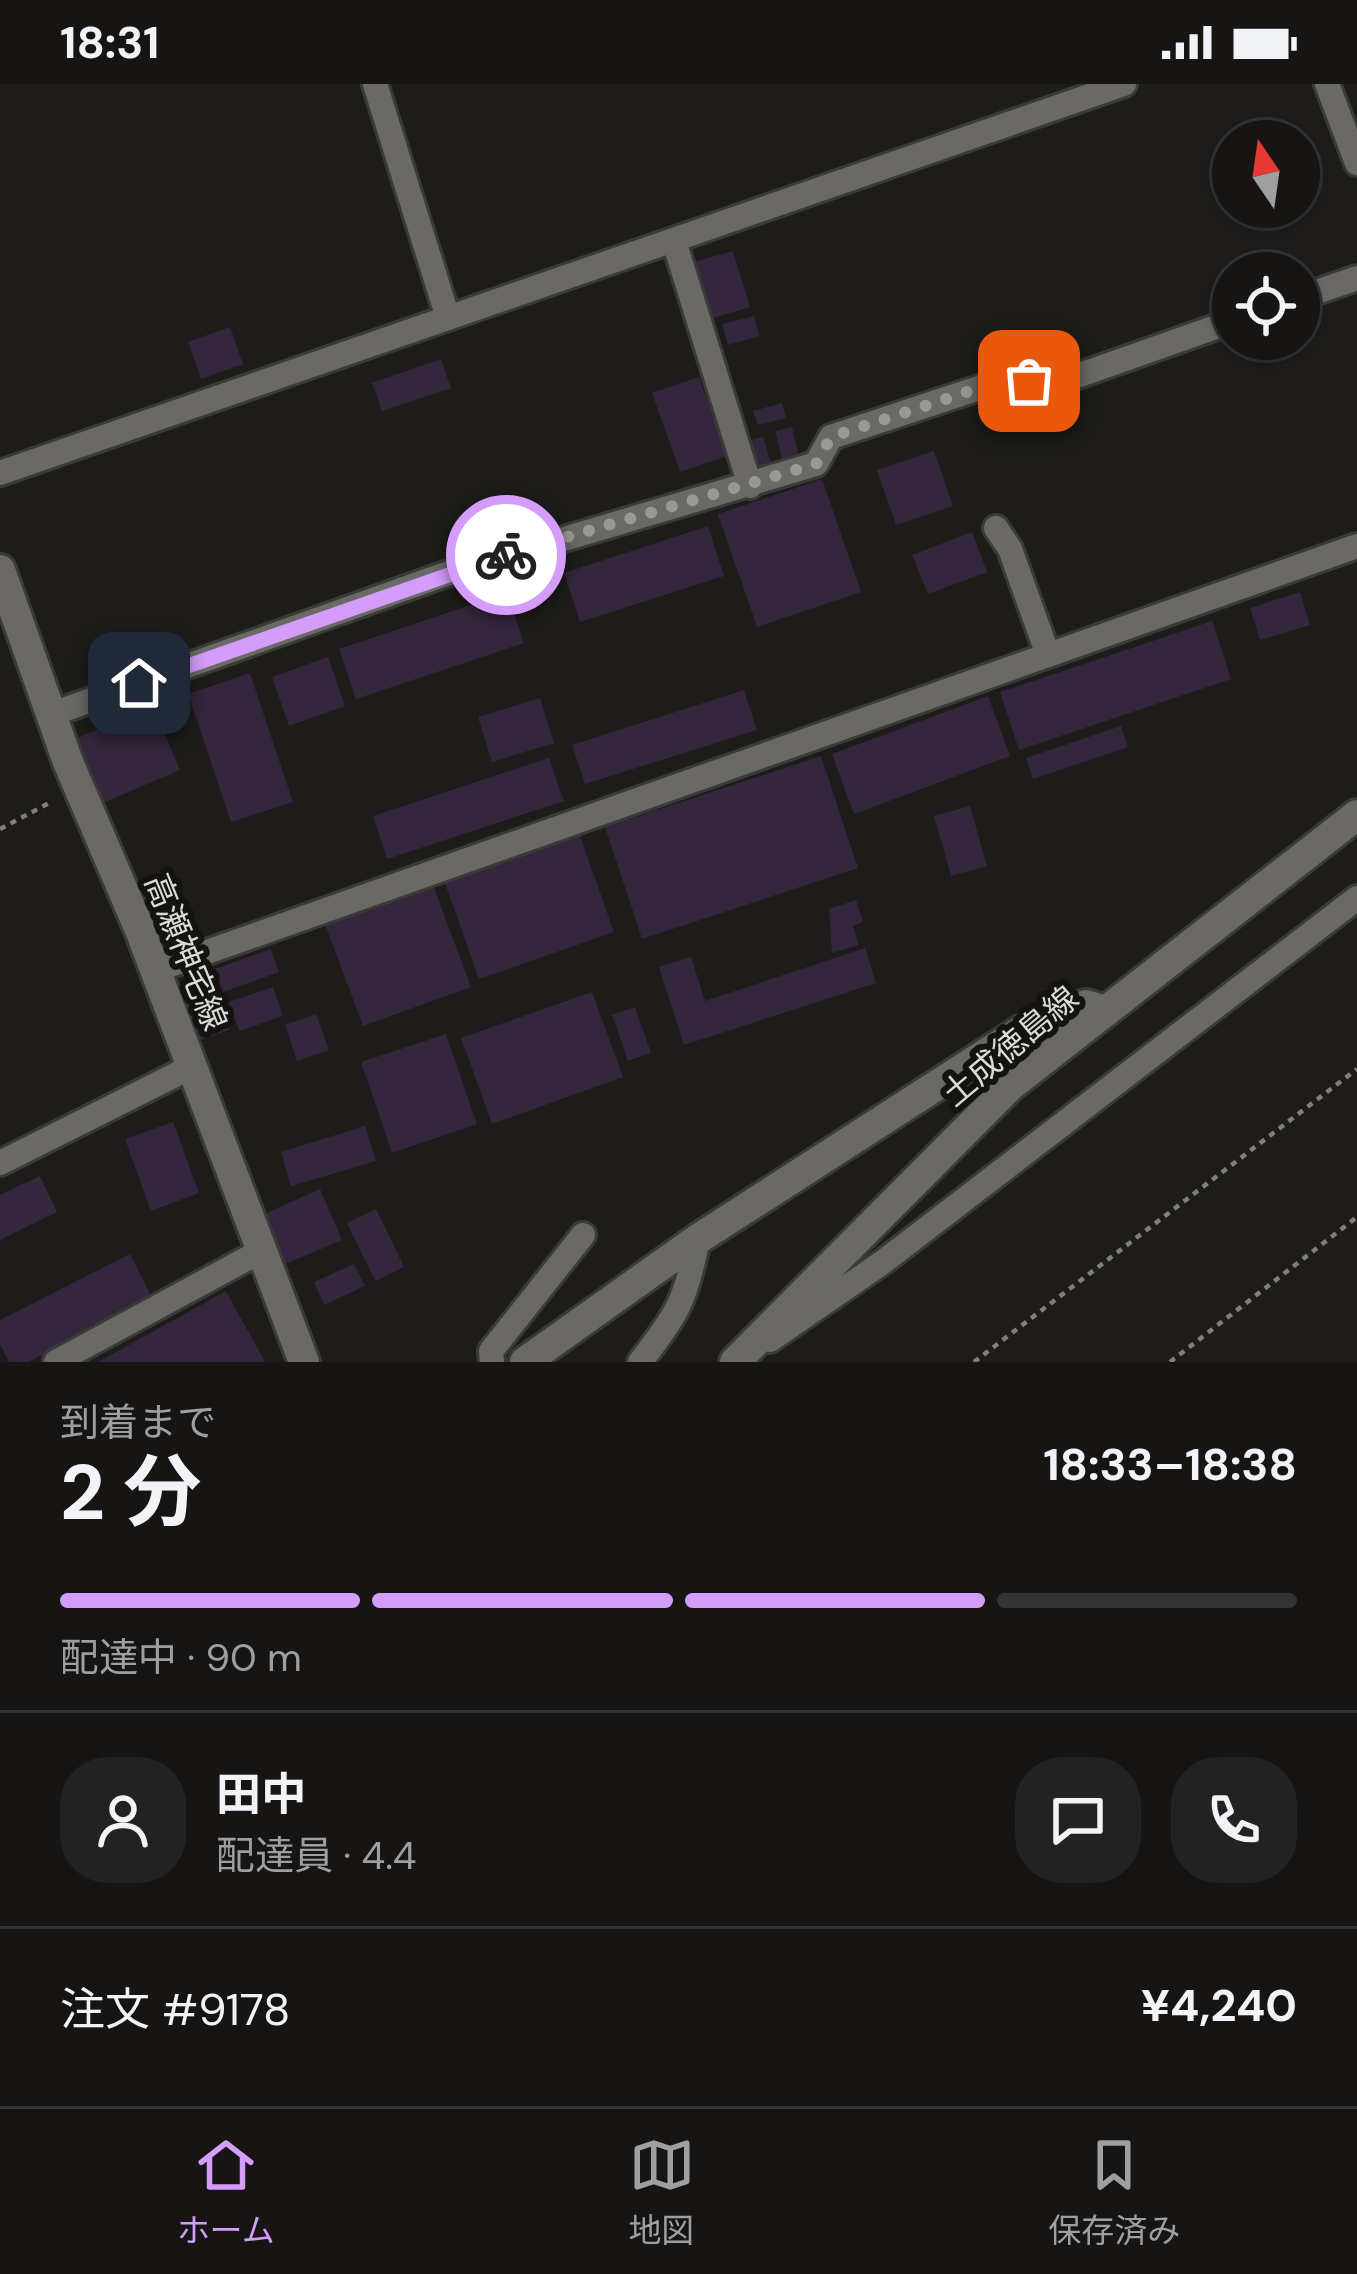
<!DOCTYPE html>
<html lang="ja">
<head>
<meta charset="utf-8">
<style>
  :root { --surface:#161514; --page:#232222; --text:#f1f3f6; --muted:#9e9fa0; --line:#353434; --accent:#d49cfb }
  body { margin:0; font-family:"DM Sans","Noto Sans JP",sans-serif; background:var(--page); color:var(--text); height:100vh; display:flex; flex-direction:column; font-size:45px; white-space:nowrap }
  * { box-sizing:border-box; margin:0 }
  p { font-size:39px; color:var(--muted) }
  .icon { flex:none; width:66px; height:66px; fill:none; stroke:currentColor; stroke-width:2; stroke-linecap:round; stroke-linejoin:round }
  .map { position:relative; height:1278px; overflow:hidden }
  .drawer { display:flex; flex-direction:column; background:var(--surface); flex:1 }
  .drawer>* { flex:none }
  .needle { width:78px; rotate:347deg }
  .fabs { position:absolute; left:1212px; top:36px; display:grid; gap:24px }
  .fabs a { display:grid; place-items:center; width:108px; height:108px; border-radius:50%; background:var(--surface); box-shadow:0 3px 9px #0004,0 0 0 3px var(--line); font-size:60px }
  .pin { position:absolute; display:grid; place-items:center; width:102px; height:102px; color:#fff; margin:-51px; border-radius:24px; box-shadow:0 6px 18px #0006 }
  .courier { position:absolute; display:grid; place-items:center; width:120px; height:120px; margin:-60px; border:9px solid #d49cfb; border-radius:50%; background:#fff; color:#222; box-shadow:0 3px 15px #0007 }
  .head em { font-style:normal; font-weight:700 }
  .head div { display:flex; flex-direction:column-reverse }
  .head { display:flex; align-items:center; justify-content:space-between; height:204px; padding:0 60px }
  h1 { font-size:78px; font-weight:700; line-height:90px }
  .bar { display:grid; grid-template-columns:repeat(4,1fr); gap:18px 12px; align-content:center; height:144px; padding:0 60px }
  .bar i { height:15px; border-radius:9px; background:var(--line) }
  .bar .current { background:var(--accent) }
  .bar p { grid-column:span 4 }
  .line { display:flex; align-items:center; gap:30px; padding:0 60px; border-top:3px solid var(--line) }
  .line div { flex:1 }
  .round { display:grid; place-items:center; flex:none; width:126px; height:126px; border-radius:48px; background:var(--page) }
  .status { display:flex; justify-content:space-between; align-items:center; height:84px; padding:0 60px; background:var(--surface); direction:ltr }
  .status svg { height:33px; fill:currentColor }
  .dock { display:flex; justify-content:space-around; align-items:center; height:168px; border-top:3px solid var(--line); background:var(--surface); font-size:33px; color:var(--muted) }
  .dock a { display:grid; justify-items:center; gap:6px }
  .dock .current { color:var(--accent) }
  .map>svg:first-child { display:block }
</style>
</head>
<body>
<div class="status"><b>18:31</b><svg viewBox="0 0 49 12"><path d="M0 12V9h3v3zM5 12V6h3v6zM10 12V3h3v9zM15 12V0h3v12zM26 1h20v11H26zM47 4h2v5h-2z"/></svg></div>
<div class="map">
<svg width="1357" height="1278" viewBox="0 0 1357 1278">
  <rect width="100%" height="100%" fill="#1d1c1a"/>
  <!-- building -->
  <path fill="#34263d" d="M733,167L750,223L707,236L690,179Z
    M754,232L759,252L728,261L722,240Z
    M230,243L243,280L201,295L188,258Z
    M441,275L451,304L382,327L372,299Z
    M699,293L727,372L680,388L652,309Z
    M782,319L786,334L758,341L753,327Z
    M792,343L799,372L782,375L775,347Z
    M763,353L771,379L755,384L747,357Z
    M934,367L953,422L896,441L877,386Z
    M822,395L861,508L757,543L718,430Z
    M708,442L724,492L580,538L564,489Z
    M972,448L987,488L928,510L912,471Z
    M1300,508L1310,541L1260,556L1250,524Z
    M507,509L524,559L356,615L339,565Z
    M1212,537L1231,595L1019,666L1000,608Z
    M328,573L345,622L289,642L272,593Z
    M250,589L293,718L231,738L188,610Z
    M744,606L757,646L585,700L572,661Z
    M988,612L1010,672L854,730L832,670Z
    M540,614L554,659L492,678L478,633Z
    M153,622L180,686L98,721L70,657Z
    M1121,642L1128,663L1033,695L1026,674Z
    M821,672L858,784L642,855L605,743Z
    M549,674L564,717L387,775L373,732Z
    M970,722L987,782L951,792L934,732Z
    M580,752L614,848L479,895L445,799Z
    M433,801L471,903L363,942L325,840Z
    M856,816L863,838L853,842L859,861L832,869L829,825Z
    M865,864L876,899L684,961L659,883L691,873L705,917Z
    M271,865L279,888L223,908L215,885Z
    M209,889L229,946L192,959L173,902Z
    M273,903L283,932L239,947L229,918Z
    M592,908L623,993L492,1040L461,954Z
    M635,923L651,969L628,977L612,931Z
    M316,930L329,966L297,977L285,941Z
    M446,950L477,1040L392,1069L361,978Z
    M173,1038L199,1109L151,1127L125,1055Z
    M365,1042L376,1077L291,1102L281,1068Z
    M40,1092L57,1128L0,1156V1111Z
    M320,1105L342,1156L283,1181L262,1131Z
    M376,1125L404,1183L375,1197L347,1139Z
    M130,1170L153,1216L28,1278H9L0,1260V1236Z
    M354,1180L365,1202L324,1221L314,1198Z
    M226,1207L265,1278H98Z"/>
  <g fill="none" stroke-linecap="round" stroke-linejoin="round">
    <defs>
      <path id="minor" d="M375,0L448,234
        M1327,0L1357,79
        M674,157L750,402
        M1299,214L1357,194
        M0,389L1124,0
        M996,444L1010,465L1048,571
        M52,630L443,491L816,380L831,353L982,303L1077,292L1233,237
        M156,886L1357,462
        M0,1079L193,982
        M770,1256L883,1178L1357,814
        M56,1278L261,1167
        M492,1278L491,1267L583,1151
        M640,1278C678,1230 686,1215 698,1155"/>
      <path id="tertiary" d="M525,1278L698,1155L1021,947L1086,921L1106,927"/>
      <path id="secondary" d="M0,486L68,678L140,846L304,1278
        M735,1278L1010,1002L1357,731"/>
    </defs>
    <!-- minor casing -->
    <use href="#minor" stroke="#3a3a38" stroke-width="30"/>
    <!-- tertiary casing -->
    <use href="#tertiary" stroke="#3a3a38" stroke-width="36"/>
    <!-- secondary casing -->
    <use href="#secondary" stroke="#3a3a38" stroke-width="36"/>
    <!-- path -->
    <path stroke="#807f7d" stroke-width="4.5" stroke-dasharray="6 6" stroke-linecap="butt" d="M0,745L53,717
      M974,1278L1357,985
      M1170,1278L1357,1133"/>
    <!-- minor -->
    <use href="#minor" stroke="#6a6966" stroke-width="24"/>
    <!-- tertiary -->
    <use href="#tertiary" stroke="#6a6966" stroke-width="30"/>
    <!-- secondary -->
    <use href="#secondary" stroke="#6a6966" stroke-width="30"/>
  </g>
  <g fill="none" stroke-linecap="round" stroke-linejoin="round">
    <!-- done -->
    <path stroke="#989896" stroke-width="12" stroke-dasharray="0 21.6" d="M506,471L816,380L831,353L982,303L1029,297"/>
    <!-- route -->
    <path stroke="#d49cfb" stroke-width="15" d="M139,599L506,471"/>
  </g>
  <g text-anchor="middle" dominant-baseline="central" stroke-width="12" stroke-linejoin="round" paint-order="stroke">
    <!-- street labels -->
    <g font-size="33" fill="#dbdad8" stroke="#141311">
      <text transform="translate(186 868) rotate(68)">高瀬神宅線</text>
      <text transform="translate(1010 962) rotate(-40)">土成徳島線</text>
    </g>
  </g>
</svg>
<div class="fabs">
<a><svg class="needle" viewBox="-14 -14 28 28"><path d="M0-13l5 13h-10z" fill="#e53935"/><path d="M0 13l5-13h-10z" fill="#9e9fa0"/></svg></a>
<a><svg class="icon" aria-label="locate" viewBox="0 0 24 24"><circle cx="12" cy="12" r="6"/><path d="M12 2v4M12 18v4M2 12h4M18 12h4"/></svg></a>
</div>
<div class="pin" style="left:1029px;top:297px;background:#ea580c"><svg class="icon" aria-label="bag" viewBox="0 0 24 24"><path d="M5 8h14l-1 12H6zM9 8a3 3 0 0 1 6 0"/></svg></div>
<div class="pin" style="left:139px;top:599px;background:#1f2937"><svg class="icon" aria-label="home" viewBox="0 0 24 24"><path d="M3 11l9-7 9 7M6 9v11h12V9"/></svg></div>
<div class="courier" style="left:506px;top:471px"><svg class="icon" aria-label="bike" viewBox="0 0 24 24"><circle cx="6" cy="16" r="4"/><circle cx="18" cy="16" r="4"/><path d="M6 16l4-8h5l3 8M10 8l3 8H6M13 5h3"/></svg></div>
</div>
<section class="drawer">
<div class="head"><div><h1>2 分</h1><p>到着まで</p></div><em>18:33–18:38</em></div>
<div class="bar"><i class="current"></i><i class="current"></i><i class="current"></i><i></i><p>配達中 · 90 m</p></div>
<div class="line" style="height:216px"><a class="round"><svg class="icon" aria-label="person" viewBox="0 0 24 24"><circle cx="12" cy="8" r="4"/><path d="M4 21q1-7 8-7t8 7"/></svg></a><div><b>田中</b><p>配達員 · 4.4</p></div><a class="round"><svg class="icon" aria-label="chat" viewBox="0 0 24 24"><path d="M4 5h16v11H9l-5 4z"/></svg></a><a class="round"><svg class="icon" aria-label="phone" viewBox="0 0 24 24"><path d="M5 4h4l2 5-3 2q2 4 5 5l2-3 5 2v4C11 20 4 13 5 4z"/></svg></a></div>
<div class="line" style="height:156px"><div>注文 #9178</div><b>¥4,240</b></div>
</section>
<nav class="dock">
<a class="current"><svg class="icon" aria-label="home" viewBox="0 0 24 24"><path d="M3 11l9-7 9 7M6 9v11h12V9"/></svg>ホーム</a>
<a><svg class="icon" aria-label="map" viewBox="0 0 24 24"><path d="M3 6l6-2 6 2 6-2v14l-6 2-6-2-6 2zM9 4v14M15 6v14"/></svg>地図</a>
<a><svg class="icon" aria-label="saved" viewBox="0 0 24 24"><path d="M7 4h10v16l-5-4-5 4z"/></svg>保存済み</a>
</nav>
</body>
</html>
